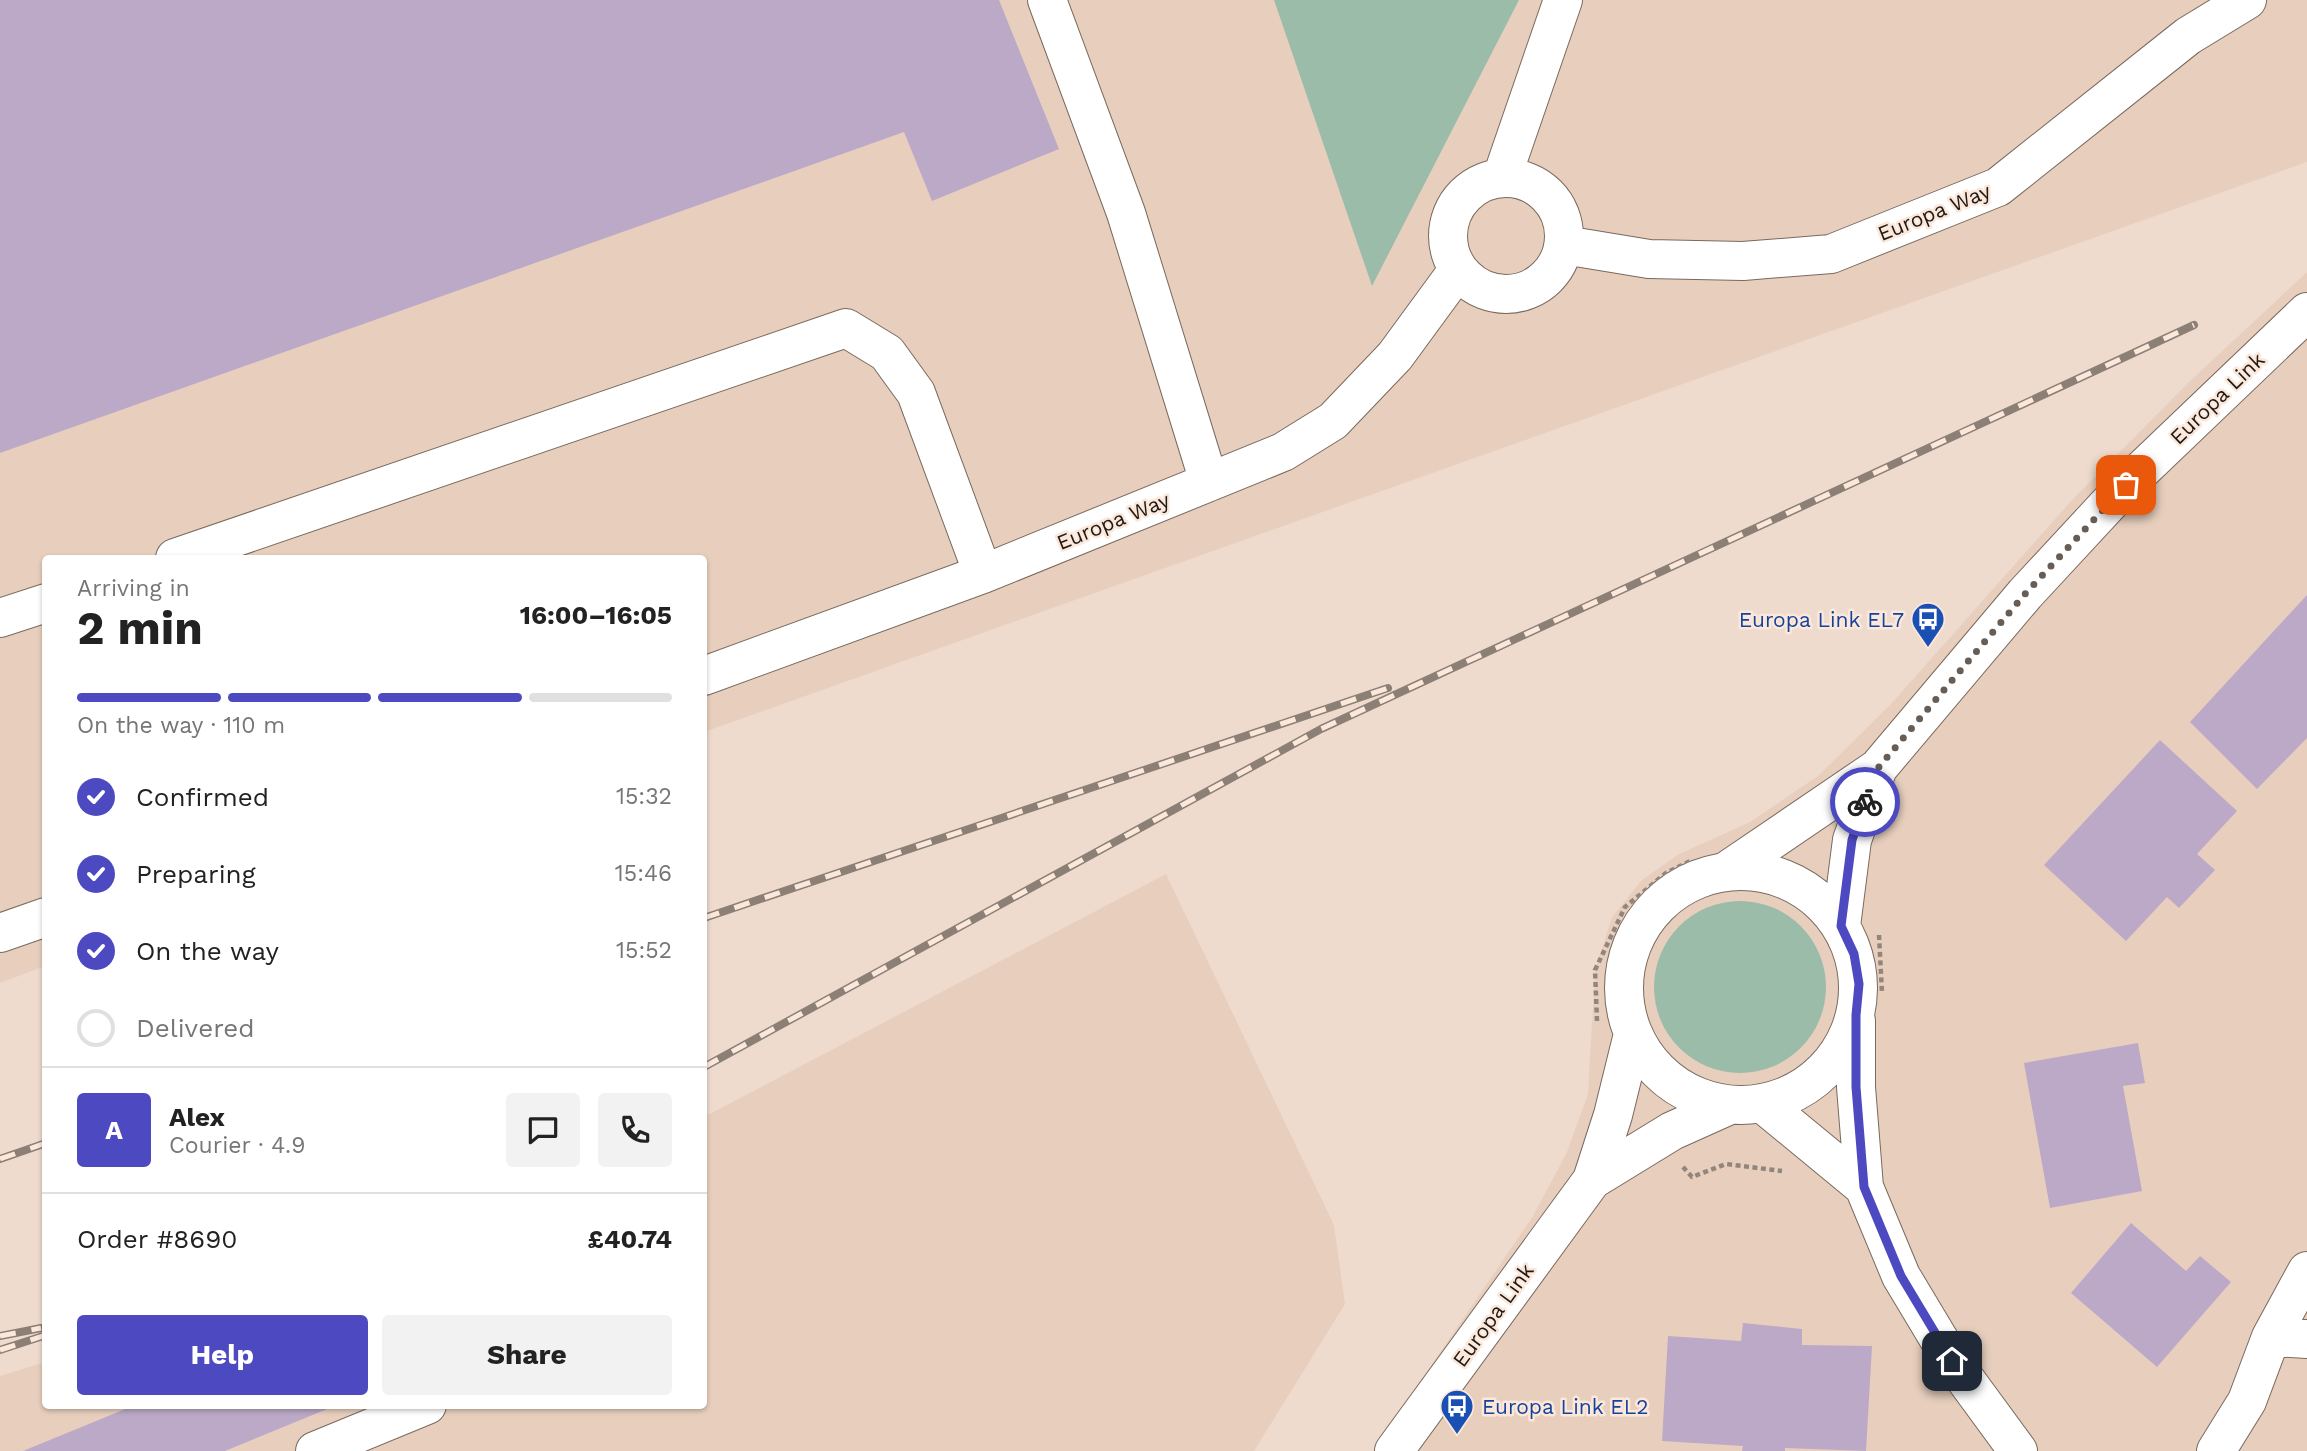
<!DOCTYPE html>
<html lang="en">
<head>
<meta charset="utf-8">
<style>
  :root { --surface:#fff; --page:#f2f2f2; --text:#222; --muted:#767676; --line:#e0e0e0; --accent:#4d4ac1 }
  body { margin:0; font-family:"Work Sans",sans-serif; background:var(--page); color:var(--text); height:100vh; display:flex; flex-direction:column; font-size:26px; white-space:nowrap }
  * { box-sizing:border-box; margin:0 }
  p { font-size:23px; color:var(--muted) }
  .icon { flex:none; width:38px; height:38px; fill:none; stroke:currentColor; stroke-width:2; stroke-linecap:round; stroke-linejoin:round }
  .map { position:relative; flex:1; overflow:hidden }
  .side { position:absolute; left:42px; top:555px; width:665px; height:854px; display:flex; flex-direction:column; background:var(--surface); border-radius:7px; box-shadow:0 2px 5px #0004 }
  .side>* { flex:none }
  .pin { position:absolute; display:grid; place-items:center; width:60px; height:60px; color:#fff; margin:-30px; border-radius:14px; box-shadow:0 4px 10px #0006 }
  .courier { position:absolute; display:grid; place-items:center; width:70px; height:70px; margin:-35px; border:5px solid #4d4ac1; border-radius:50%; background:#fff; color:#222; box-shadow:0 2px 9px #0007 }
  .overview em { font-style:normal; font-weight:700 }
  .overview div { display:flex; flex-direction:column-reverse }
  .overview { display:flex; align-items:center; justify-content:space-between; height:119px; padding:0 35px }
  h1 { font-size:46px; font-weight:700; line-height:52px }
  .bar { display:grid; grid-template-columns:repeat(4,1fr); gap:10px 7px; align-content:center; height:84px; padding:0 35px }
  .bar i { height:9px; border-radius:5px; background:var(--line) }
  .bar .active { background:var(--accent) }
  .bar p { grid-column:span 4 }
  .line { display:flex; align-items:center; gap:18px; padding:0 35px; border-top:2px solid var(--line) }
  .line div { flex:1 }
  .round { display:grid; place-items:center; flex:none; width:74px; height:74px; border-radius:7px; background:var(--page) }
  ol { padding:0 35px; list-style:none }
  li { display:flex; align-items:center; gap:21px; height:77px }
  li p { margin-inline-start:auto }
  li .icon { padding:7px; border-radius:50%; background:var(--accent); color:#fff; stroke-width:4 }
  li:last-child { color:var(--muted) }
  li i { width:38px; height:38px; border:4px solid var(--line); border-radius:50% }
  .action { display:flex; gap:14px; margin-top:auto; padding:14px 35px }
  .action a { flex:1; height:80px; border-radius:7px; background:var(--accent); color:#fff; font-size:28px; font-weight:700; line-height:80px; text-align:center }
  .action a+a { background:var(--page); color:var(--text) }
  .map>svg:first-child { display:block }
</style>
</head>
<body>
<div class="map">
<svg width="2307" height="1451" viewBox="0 0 2307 1451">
  <rect width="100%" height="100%" fill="#eedbce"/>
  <!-- built -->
  <path fill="#e8cfbd" d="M0,0H2307V162L704,732V558H46L45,966L0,983Z
    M2307,272V1451H1373L1533,1216L1567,1152L1588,1094L1595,970L1612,917L1642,880L1679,854L1750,822L1818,776L1890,705L2072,500L2190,381Z
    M1166,874L1334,1225L1345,1304L1254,1451H0V1376L45,1362L46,1405H704V1117Z"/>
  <!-- green -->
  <path fill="#9cbcaa" d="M1274,0H1519L1372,286Z
    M1654 987a86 86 0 1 1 172 0a86 86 0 1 1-172 0Z"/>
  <!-- building -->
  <path fill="#bca9c7" d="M0,0H999L1059,149L932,201L904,132L0,453Z
    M2307,595V738L2257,789L2190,722Z
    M2160,740L2237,811L2197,854L2215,870L2179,908L2167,897L2126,941L2044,865Z
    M2138,1043L2145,1083L2123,1086L2142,1191L2050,1208L2024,1063Z
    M2131,1223L2186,1271L2200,1256L2231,1282L2157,1367L2071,1293Z
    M1743,1323L1802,1329V1345L1872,1346L1866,1451L1785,1448V1451H1742L1743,1446L1662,1441L1668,1336L1741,1341Z
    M135,1405H337L225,1451H23Z"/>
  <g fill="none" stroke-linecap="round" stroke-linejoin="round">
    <defs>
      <path id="minor" d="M1047,0L1126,213L1209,482
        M1502,177L1563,0
        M1448 236a58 58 0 1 1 116 0a58 58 0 1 1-116 0Z
        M1564,245L1649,259L1743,261L1831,254L1998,187L2188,36L2247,0
        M175,558L846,328L887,353L916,393L983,574
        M0,618L46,603
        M704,676L983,574L1283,452L1333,421L1395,356L1458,270
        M1624 988a117 117 0 1 1 234 0a117 117 0 1 1-234 0Z
        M1725,872L1878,768L2025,594L2126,485L2307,312
        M1841,926L1852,840L1878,768
        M0,933L46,917
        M1856,1021V1087L1864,1187L1901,1276L1952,1361L2018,1451
        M1762,1103L1864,1187
        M1592,1180L1672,1131L1730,1105
        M2271,1337L2307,1339
        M315,1451L427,1405
        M1394,1451L1592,1180L1613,1115L1633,1034
        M2216,1451L2247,1401L2271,1337L2307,1271"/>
    </defs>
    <!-- minor casing -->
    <use href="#minor" stroke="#79695e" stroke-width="40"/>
    <!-- path -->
    <path stroke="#92857c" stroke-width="4.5" stroke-dasharray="5 3.5" stroke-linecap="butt" d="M1879,935L1882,993
      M1597,1021L1595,970L1625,907L1666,873L1690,861
      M1683,1167L1692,1177L1726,1164L1782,1171"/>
    <!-- minor -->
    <use href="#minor" stroke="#fff" stroke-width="38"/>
    <defs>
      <path id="rail" d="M704,918L1388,688
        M704,1067L1321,729L2194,325
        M0,1159L46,1143
        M0,1336L41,1328
        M0,1350L46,1335"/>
    </defs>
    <!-- rail casing -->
    <use href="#rail" stroke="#8c7f76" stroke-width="8"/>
    <!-- rail -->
    <use href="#rail" stroke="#fbe8db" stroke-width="5" stroke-dasharray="16" stroke-linecap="butt"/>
  </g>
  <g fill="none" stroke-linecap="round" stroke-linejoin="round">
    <!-- done -->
    <path stroke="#675d55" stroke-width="7" stroke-dasharray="0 12.6" d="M1865,802L1878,768L2025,594L2126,485"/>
    <!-- route -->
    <path stroke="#4d4ac1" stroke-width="9" d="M1865,802L1852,840L1841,926L1854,954L1859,984L1856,1015V1087L1864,1187L1901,1276L1952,1361"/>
  </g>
  <!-- icons -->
  <defs>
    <symbol id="bus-pin" viewBox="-11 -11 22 30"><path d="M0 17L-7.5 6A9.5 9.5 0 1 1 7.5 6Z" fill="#1a4fb4" stroke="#fbe8db"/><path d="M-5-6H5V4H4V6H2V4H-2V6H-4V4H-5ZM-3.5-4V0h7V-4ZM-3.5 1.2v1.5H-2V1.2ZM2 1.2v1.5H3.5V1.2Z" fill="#fff"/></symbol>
  </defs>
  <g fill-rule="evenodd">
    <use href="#bus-pin" x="1909" y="600" width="38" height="52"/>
    <use href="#bus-pin" x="1438" y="1387" width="38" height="52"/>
  </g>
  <g text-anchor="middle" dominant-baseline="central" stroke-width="5" stroke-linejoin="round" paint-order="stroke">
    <!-- street labels -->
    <g font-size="21" fill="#1f1914" stroke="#fbe8db">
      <text transform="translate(1934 212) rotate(-22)">Europa Way</text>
      <text transform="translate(2217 398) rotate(-44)">Europa Link</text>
      <text transform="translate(1113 521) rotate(-22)">Europa Way</text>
      <text transform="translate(1493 1315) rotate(-54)">Europa Link</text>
    </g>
    <!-- transit labels -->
    <g font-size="21" fill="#164399" stroke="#fbe8db" text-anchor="end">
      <text x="1904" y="619">Europa Link EL7</text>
      <text x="1482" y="1406" text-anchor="start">Europa Link EL2</text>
    </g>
  </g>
</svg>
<div class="pin" style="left:2126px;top:485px;background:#ea580c"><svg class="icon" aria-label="bag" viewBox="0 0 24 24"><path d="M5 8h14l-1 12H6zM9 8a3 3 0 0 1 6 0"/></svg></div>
<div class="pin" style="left:1952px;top:1361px;background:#1f2937"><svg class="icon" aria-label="home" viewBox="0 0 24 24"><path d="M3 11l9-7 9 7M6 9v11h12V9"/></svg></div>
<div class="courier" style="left:1865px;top:802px"><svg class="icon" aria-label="bike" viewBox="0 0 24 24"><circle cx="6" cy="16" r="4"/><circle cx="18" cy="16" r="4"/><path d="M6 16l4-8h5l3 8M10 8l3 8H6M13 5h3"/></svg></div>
<section class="side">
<div class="overview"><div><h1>2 min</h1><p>Arriving in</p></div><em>16:00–16:05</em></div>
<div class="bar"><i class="active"></i><i class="active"></i><i class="active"></i><i></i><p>On the way · 110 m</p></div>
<ol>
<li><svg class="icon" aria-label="check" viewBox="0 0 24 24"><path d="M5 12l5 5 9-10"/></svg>Confirmed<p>15:32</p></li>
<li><svg class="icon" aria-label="check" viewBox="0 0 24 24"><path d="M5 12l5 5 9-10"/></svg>Preparing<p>15:46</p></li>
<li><svg class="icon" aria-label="check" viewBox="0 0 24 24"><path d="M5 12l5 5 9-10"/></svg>On the way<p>15:52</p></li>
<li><i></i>Delivered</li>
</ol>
<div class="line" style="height:126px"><b class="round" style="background:var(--accent);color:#fff">A</b><div><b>Alex</b><p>Courier · 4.9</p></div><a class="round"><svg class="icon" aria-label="chat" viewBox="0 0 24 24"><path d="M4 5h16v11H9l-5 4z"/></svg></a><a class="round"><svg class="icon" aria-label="phone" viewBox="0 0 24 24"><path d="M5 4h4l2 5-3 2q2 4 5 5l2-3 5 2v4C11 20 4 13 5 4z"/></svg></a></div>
<div class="line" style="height:91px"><div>Order #8690</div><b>£40.74</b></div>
<div class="action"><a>Help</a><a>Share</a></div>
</section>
</div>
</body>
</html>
